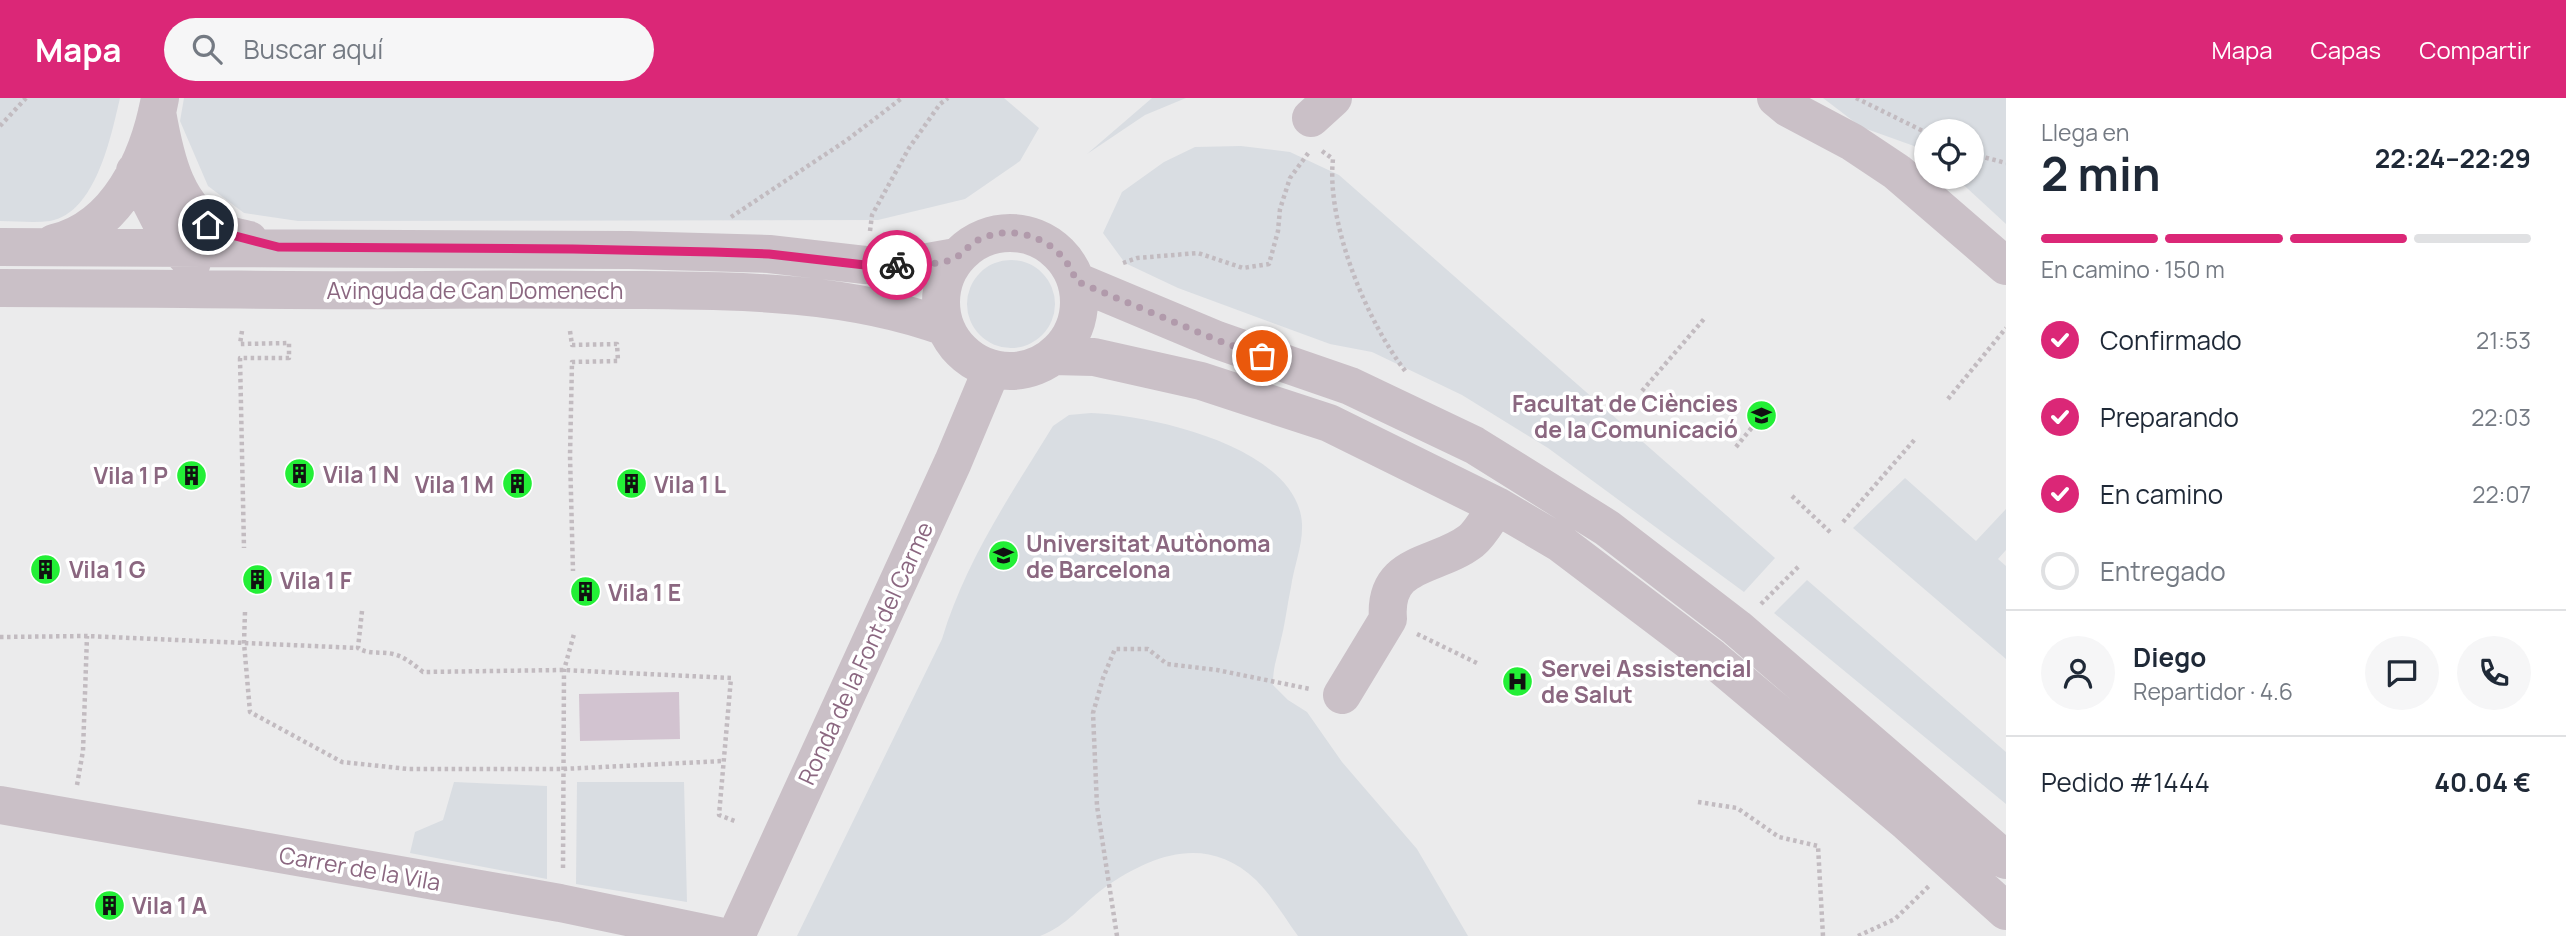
<!DOCTYPE html>
<html lang="es">
<head>
<meta charset="utf-8">
<style>
  :root { --surface:#fff; --page:#f6f6f7; --text:#1f2937; --muted:#747a83; --line:#e0e1e3; --accent:#db2777 }
  body { margin:0; font-family:Manrope,sans-serif; background:var(--page); color:var(--text); height:100vh; display:flex; flex-direction:column; font-size:26px; white-space:nowrap }
  * { box-sizing:border-box; margin:0 }
  p { font-size:23px; color:var(--muted) }
  .icon { flex:none; width:38px; height:38px; fill:none; stroke:currentColor; stroke-width:2; stroke-linecap:round; stroke-linejoin:round }
  .map { position:relative; flex:1; overflow:hidden }
  .drawer { display:flex; flex-direction:column; background:var(--surface); width:560px }
  .drawer>* { flex:none }
  .fabs { position:absolute; left:1914px; top:21px; display:grid; gap:14px }
  .fabs a { display:grid; place-items:center; width:70px; height:70px; border-radius:50%; background:var(--surface); box-shadow:0 2px 5px #0004; font-size:35px }
  .pin { position:absolute; display:grid; place-items:center; width:60px; height:60px; color:#fff; margin:-30px; border:4px solid #fff; border-radius:50%; box-shadow:0 2px 7px #0007 }
  .courier { position:absolute; display:grid; place-items:center; width:70px; height:70px; margin:-35px; border:5px solid #db2777; border-radius:50%; background:#fff; color:#222; box-shadow:0 2px 9px #0007 }
  .head em { font-style:normal; font-weight:700 }
  .head div { display:flex; flex-direction:column-reverse }
  .head { display:flex; align-items:center; justify-content:space-between; height:119px; padding:0 35px }
  h1 { font-size:46px; font-weight:700; line-height:52px }
  .bar { display:grid; grid-template-columns:repeat(4,1fr); gap:10px 7px; align-content:center; height:84px; padding:0 35px }
  .bar i { height:9px; border-radius:5px; background:var(--line) }
  .bar .on { background:var(--accent) }
  .bar p { grid-column:span 4 }
  .line { display:flex; align-items:center; gap:18px; padding:0 35px; border-top:2px solid var(--line) }
  .line div { flex:1 }
  .round { display:grid; place-items:center; flex:none; width:74px; height:74px; border-radius:37px; background:var(--page) }
  ol { padding:0 35px; list-style:none }
  li { display:flex; align-items:center; gap:21px; height:77px }
  li p { margin-inline-start:auto }
  li .icon { padding:7px; border-radius:50%; background:var(--accent); color:#fff; stroke-width:4 }
  li:last-child { color:var(--muted) }
  li i { width:38px; height:38px; border:4px solid var(--line); border-radius:50% }
  header { display:flex; align-items:center; gap:42px; box-sizing:border-box; height:98px; padding:0 35px; background:var(--accent); color:#fff }
  header strong { font-size:33px }
  nav { display:flex; gap:38px; margin-inline-start:auto; font-size:24px }
  .search { width:490px; height:63px; background:var(--page); display:flex; align-items:center; gap:18px; box-sizing:border-box; padding:0 24px; border-radius:38px; color:var(--muted); font-size:26px }
  main { display:flex; flex:1; min-height:0 }
  .map>svg:first-child { display:block }
</style>
</head>
<body>
<header>
<strong>Mapa</strong>
<div class="search"><svg class="icon" aria-label="search" viewBox="0 0 24 24"><circle cx="10" cy="10" r="6"/><path d="M15 15l6 6"/></svg>Buscar aquí</div>
<nav><a>Mapa</a><a>Capas</a><a>Compartir</a></nav>
</header>
<main>
<div class="map">
<svg width="2006" height="838" viewBox="0 0 2006 838">
  <rect width="100%" height="100%" fill="#f8fafa"/>
  <!-- built -->
  <path fill="#ebebec" fill-rule="evenodd" d="M0,0H2006V838H0ZM1927,33H1972V79H1927Z"/>
  <!-- green -->
  <path fill="#d9dde2" d="M0,0H120C111,38 96,115 50,123C34,125 16,123 0,123Z
    M184,0H1004L1039,30L1020,63L965,101L878,122L298,123L244,115L208,88L180,23Z
    M1152,0H1186L1145,17L1087,56Z
    M1823,0H2006V126L1955,79H1972V33H1927V58L1914,48L1861,29Z
    M1241,48L1290,54L1339,77L1775,460L1744,494L1548,350L1462,297L1372,254L1330,246L1178,190L1125,165L1103,135L1122,94L1164,64L1195,49Z
    M967 206a44 44 0 1 1 88 0a44 44 0 1 1-88 0Z
    M1091,315C1151,317 1298,349 1302,426C1303,447 1294,468 1291,489C1287,508 1285,527 1280,546C1276,563 1273,570 1273,587L1288,602L1307,614L1342,664L1417,751L1468,838H1298C1285,820 1272,798 1256,782C1207,736 1153,756 1104,790C1081,807 1067,828 1040,838H797L942,541C965,464 1011,396 1053,328L1069,317Z
    M1905,380L1976,443L2006,411V452L1998,461L2006,468V561L1853,430Z
    M1807,482L2006,654V706L1774,515Z
    M454,684L547,688V781L410,755L415,734L443,722Z
    M577,684H684L687,804L576,786Z"/>
  <!-- water -->
  <path fill="#d2c3d0" d="M679,594L680,641L580,643L579,596Z"/>
  <g fill="none" stroke-linecap="round" stroke-linejoin="round">
    <!-- path -->
    <path stroke="#c2bbc0" stroke-width="4.5" stroke-dasharray="3.5 3.5" stroke-linecap="butt" d="M1856,0L1927,35
      M0,28L26,0
      M1322,53L1333,61C1326,125 1367,224 1406,274
      M1972,56L2006,65
      M731,119L847,42L902,0
      M870,133L872,117L909,50L940,6L948,0
      M1123,165L1137,160L1198,155L1243,170L1269,166L1278,133L1280,111L1290,80L1309,54
      M242,233L240,246L289,245V260H240L244,450
      M570,233L572,247L617,246L618,263L572,264L570,358L573,473
      M1642,293L1704,221
      M1948,301L2006,230
      M1736,349L1754,327
      M1792,398L1831,435
      M1843,424L1916,340
      M1761,506L1800,467
      M362,513L358,550C370,557 380,553 393,556C405,559 413,566 423,574L564,572L731,580L719,717L735,723
      M245,514L244,545L250,614L342,664L408,671H563L723,663
      M1417,536L1479,566
      M0,539L87,538L358,550
      M77,687L83,653L87,538
      M1698,704L1737,710L1779,739L1818,748L1823,838
      M563,770L564,572L574,536
      M1117,838L1097,708L1093,615L1103,580L1115,551H1148L1167,566L1217,572L1310,591
      M1858,838L1895,821L1929,788"/>
    <!-- minor -->
    <path stroke="#cac0c7" stroke-width="38" d="M1776,0L1788,10L1852,44L1897,74L2006,168
      M157,14C165,60 176,114 223,135C231,138 241,140 249,142
      M1311,20L1333,0
      M135,73L169,140L192,164
      M941 204a69 69 0 1 1 138 0a69 69 0 1 1-138 0Z
      M54,145C118,130 149,60 160,0
      M0,149L629,152L769,156L865,167H911L956,159
      M1076,183L1217,242L1350,288L1474,347L1607,430L1737,530L2006,762
      M0,190C143,190 286,193 429,192C498,191 567,192 636,192C740,193 846,193 945,229
      M1053,258L1094,259L1201,283L1329,325L1497,408L1560,445L1712,560L1908,725L2006,813
      M1342,597L1388,521C1383,462 1436,470 1471,443C1481,435 1489,419 1497,408
      M0,707L560,805L719,838
      M736,838L953,364L992,271"/>
  </g>
  <g fill="none" stroke-linecap="round" stroke-linejoin="round">
    <!-- done -->
    <path stroke="#b19aab" stroke-width="7" stroke-dasharray="0 12.6" d="M897,167C912,167 944,167 957,159C964,154 970,146 978,142C1016,123 1063,143 1076,183L1217,242L1262,258"/>
    <!-- route -->
    <path stroke="#db2777" stroke-width="9" d="M208,127L224,135L278,149L573,151L713,154L769,156L865,167H897"/>
  </g>
  <!-- icons -->
  <defs>
    <symbol id="university-disc" viewBox="-11 -11 22 22"><circle r="9.5" fill="#23ef36" stroke="#fff"/><path d="M0-5L7-2L0 1L-7-2ZM-4 1L0 2.5L4 1V4Q0 6-4 4Z" fill="#111"/></symbol>
    <symbol id="building-disc" viewBox="-11 -11 22 22"><circle r="9.5" fill="#23ef36" stroke="#fff"/><path d="M-4-6H4V6H1V3H-1V6H-4ZM-2.5-4.3h1.7v1.8h-1.7ZM.8-4.3h1.7v1.8H.8ZM-2.5-1h1.7V.8h-1.7ZM.8-1h1.7V.8H.8Z" fill="#111"/></symbol>
    <symbol id="hospital-disc" viewBox="-11 -11 22 22"><circle r="9.5" fill="#23ef36" stroke="#fff"/><path d="M-5-5h3v3.5h4V-5h3V5h-3V1.5h-4V5h-3Z" fill="#111"/></symbol>
  </defs>
  <g fill-rule="evenodd">
    <use href="#university-disc" x="1744" y="300" width="35" height="35"/>
    <use href="#building-disc" x="282" y="358" width="35" height="35"/>
    <use href="#building-disc" x="174" y="360" width="35" height="35"/>
    <use href="#building-disc" x="500" y="368" width="35" height="35"/>
    <use href="#building-disc" x="614" y="368" width="35" height="35"/>
    <use href="#university-disc" x="986" y="440" width="35" height="35"/>
    <use href="#building-disc" x="28" y="454" width="35" height="35"/>
    <use href="#building-disc" x="240" y="464" width="35" height="35"/>
    <use href="#building-disc" x="568" y="476" width="35" height="35"/>
    <use href="#hospital-disc" x="1500" y="566" width="35" height="35"/>
    <use href="#building-disc" x="92" y="790" width="35" height="35"/>
  </g>
  <g text-anchor="middle" dominant-baseline="central" stroke-width="7" stroke-linejoin="round" paint-order="stroke">
    <!-- street labels -->
    <g font-size="23" fill="#8b6780" stroke="#fff">
      <text x="475" y="192">Avinguda de Can Domenech</text>
      <text transform="translate(865 555) rotate(-65)">Ronda de la Font del Carme</text>
      <text transform="translate(360 770) rotate(10)">Carrer de la Vila</text>
    </g>
    <!-- poi labels -->
    <g font-size="23" font-weight="bold" fill="#8b6780" stroke="#fff" text-anchor="start">
      <text x="1738" y="305" text-anchor="end">Facultat de Ciències<tspan x="1738" dy="26">de la Comunicació</tspan></text>
      <text x="323" y="376">Vila 1 N</text>
      <text x="168" y="377" text-anchor="end">Vila 1 P</text>
      <text x="494" y="386" text-anchor="end">Vila 1 M</text>
      <text x="654" y="386">Vila 1 L</text>
      <text x="1026" y="445">Universitat Autònoma<tspan x="1026" dy="26">de Barcelona</tspan></text>
      <text x="69" y="471">Vila 1 G</text>
      <text x="280" y="482">Vila 1 F</text>
      <text x="608" y="494">Vila 1 E</text>
      <text x="1541" y="570">Servei Assistencial<tspan x="1541" dy="26">de Salut</tspan></text>
      <text x="132" y="807">Vila 1 A</text>
    </g>
  </g>
</svg>
<div class="fabs">
<a><svg class="icon" aria-label="locate" viewBox="0 0 24 24"><circle cx="12" cy="12" r="6"/><path d="M12 2v4M12 18v4M2 12h4M18 12h4"/></svg></a>
</div>
<div class="pin" style="left:1262px;top:258px;background:#ea580c"><svg class="icon" aria-label="bag" viewBox="0 0 24 24"><path d="M5 8h14l-1 12H6zM9 8a3 3 0 0 1 6 0"/></svg></div>
<div class="pin" style="left:208px;top:127px;background:#1f2937"><svg class="icon" aria-label="home" viewBox="0 0 24 24"><path d="M3 11l9-7 9 7M6 9v11h12V9"/></svg></div>
<div class="courier" style="left:897px;top:167px"><svg class="icon" aria-label="bike" viewBox="0 0 24 24"><circle cx="6" cy="16" r="4"/><circle cx="18" cy="16" r="4"/><path d="M6 16l4-8h5l3 8M10 8l3 8H6M13 5h3"/></svg></div>
</div>
<section class="drawer">
<div class="head"><div><h1>2 min</h1><p>Llega en</p></div><em>22:24–22:29</em></div>
<div class="bar"><i class="on"></i><i class="on"></i><i class="on"></i><i></i><p>En camino · 150 m</p></div>
<ol>
<li><svg class="icon" aria-label="check" viewBox="0 0 24 24"><path d="M5 12l5 5 9-10"/></svg>Confirmado<p>21:53</p></li>
<li><svg class="icon" aria-label="check" viewBox="0 0 24 24"><path d="M5 12l5 5 9-10"/></svg>Preparando<p>22:03</p></li>
<li><svg class="icon" aria-label="check" viewBox="0 0 24 24"><path d="M5 12l5 5 9-10"/></svg>En camino<p>22:07</p></li>
<li><i></i>Entregado</li>
</ol>
<div class="line" style="height:126px"><a class="round"><svg class="icon" aria-label="person" viewBox="0 0 24 24"><circle cx="12" cy="8" r="4"/><path d="M4 21q1-7 8-7t8 7"/></svg></a><div><b>Diego</b><p>Repartidor · 4.6</p></div><a class="round"><svg class="icon" aria-label="chat" viewBox="0 0 24 24"><path d="M4 5h16v11H9l-5 4z"/></svg></a><a class="round"><svg class="icon" aria-label="phone" viewBox="0 0 24 24"><path d="M5 4h4l2 5-3 2q2 4 5 5l2-3 5 2v4C11 20 4 13 5 4z"/></svg></a></div>
<div class="line" style="height:91px"><div>Pedido #1444</div><b>40.04 €</b></div>
</section>
</main>
</body>
</html>
